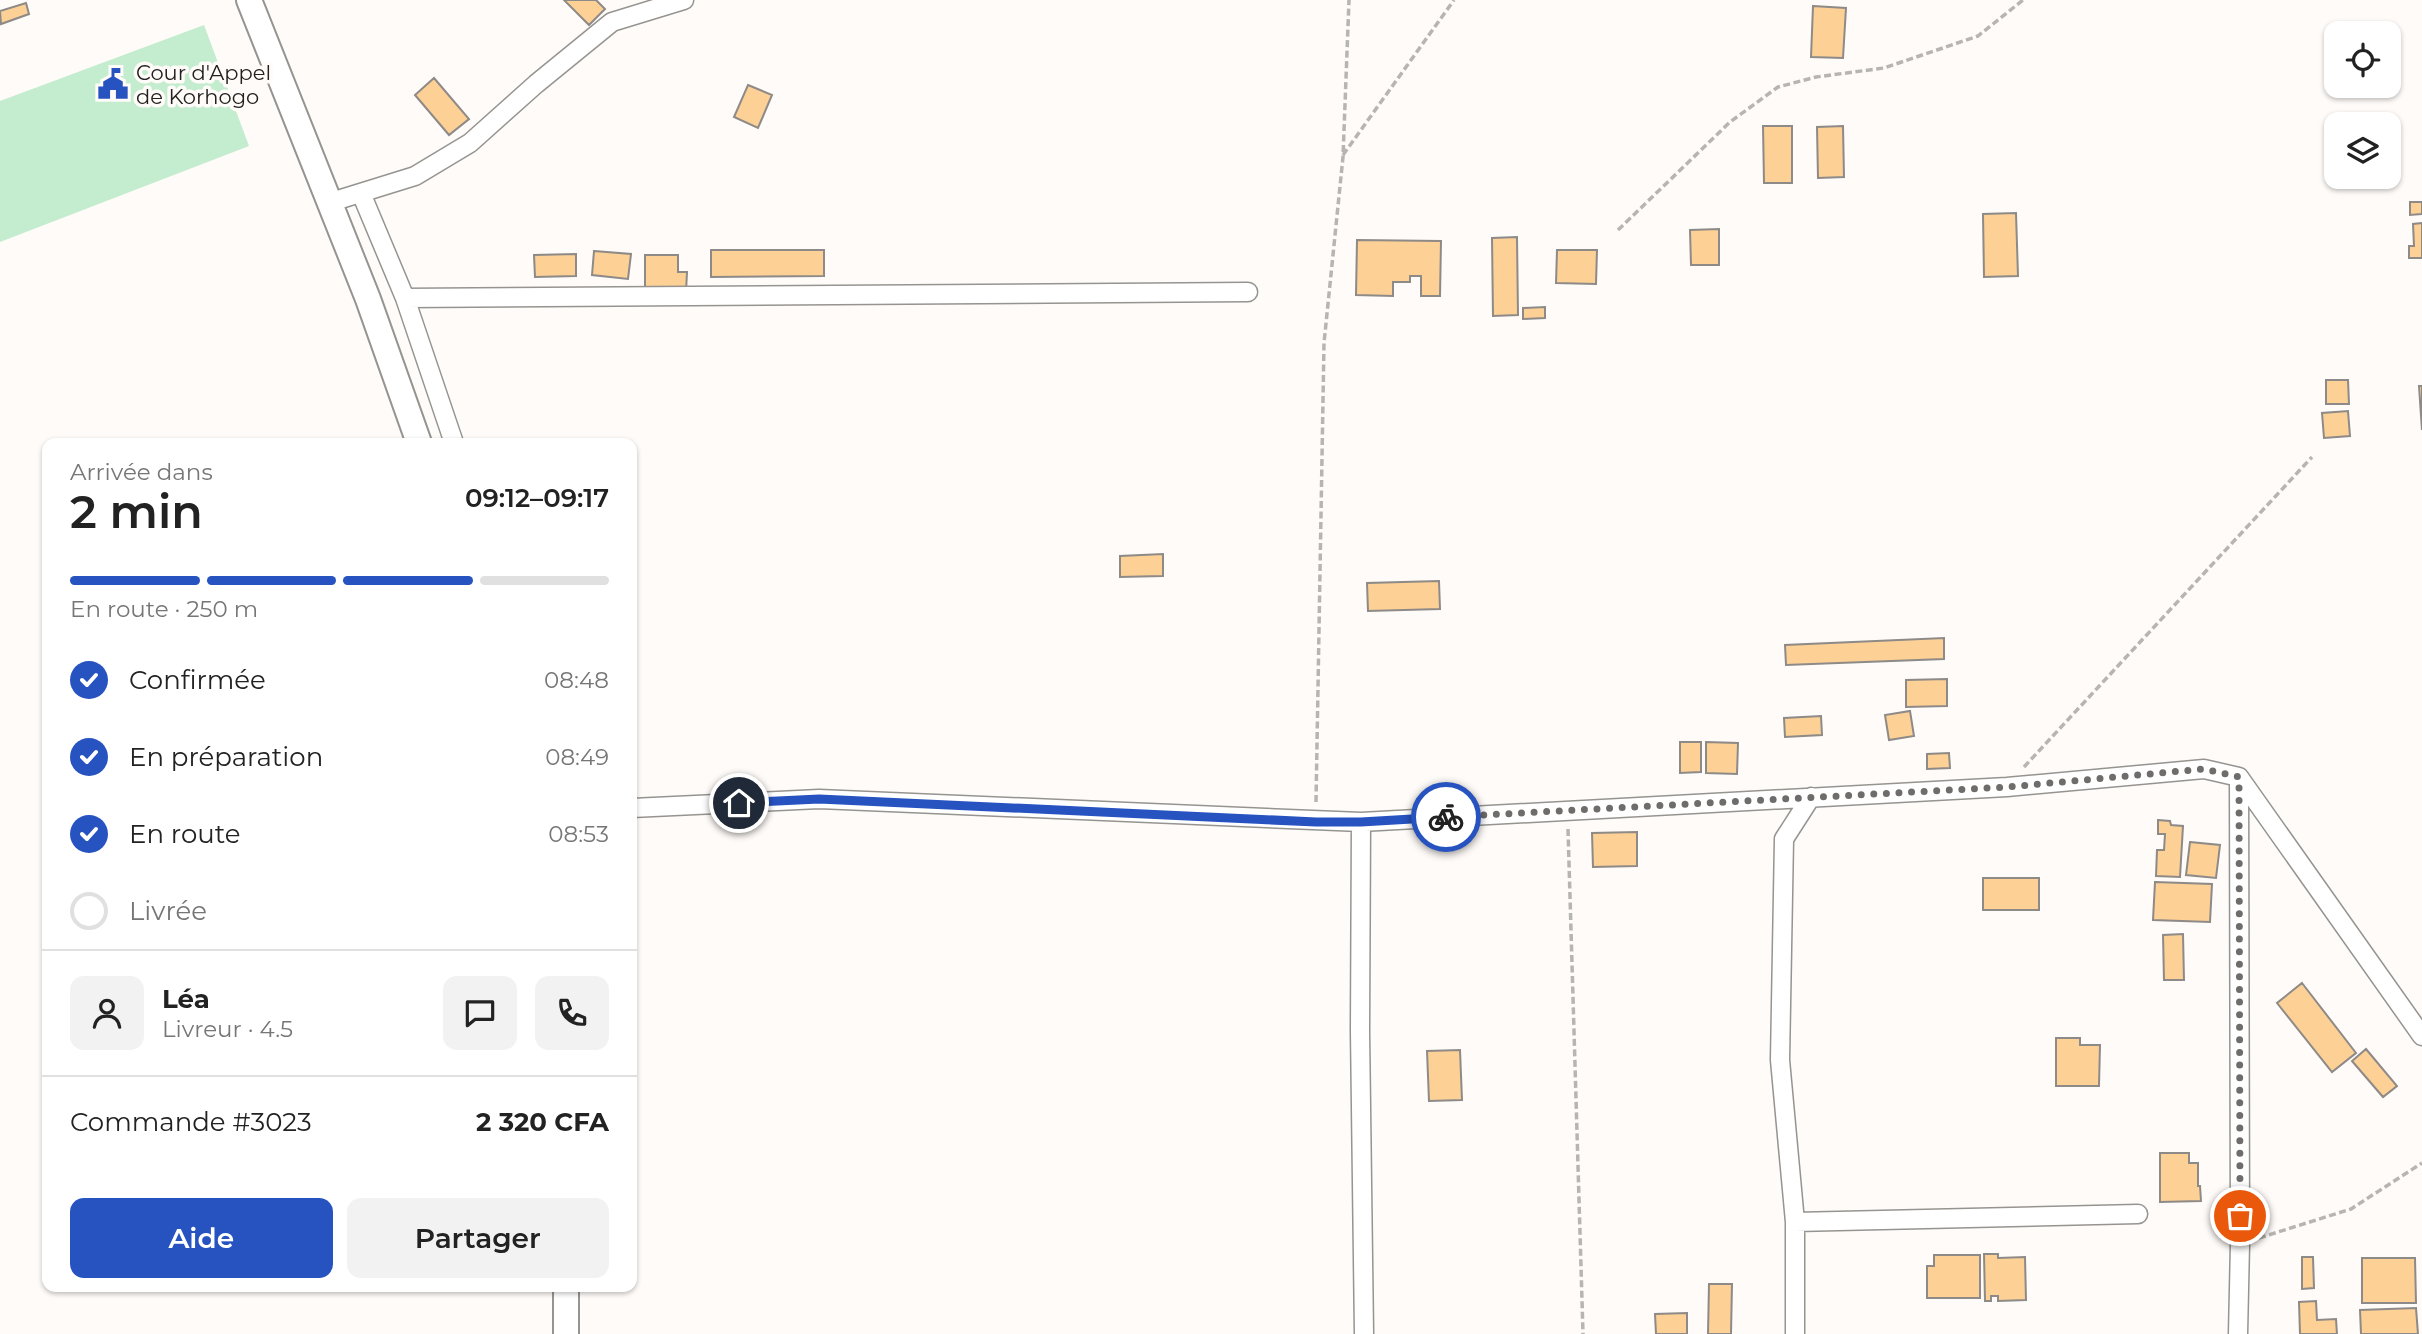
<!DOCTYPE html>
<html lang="fr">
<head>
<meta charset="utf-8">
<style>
  :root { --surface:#fff; --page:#f2f2f2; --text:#222; --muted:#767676; --line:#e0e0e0; --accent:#2753c1 }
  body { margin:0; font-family:Montserrat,sans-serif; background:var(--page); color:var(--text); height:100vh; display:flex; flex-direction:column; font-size:26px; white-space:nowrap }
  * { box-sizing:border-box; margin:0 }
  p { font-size:23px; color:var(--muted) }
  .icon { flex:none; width:38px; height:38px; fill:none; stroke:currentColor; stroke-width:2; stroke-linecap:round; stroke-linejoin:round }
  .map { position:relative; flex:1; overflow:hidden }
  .sheet { position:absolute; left:42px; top:438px; width:595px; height:854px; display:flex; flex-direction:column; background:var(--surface); border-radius:14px; box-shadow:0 2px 5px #0004 }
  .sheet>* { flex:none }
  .fabs { position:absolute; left:2324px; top:21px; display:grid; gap:14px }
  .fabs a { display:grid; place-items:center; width:77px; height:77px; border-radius:14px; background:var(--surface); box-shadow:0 2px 5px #0004; font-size:35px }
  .pin { position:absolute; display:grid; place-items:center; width:60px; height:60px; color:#fff; margin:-30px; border:4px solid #fff; border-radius:50%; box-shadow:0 2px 7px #0007 }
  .courier { position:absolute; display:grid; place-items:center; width:70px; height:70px; margin:-35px; border:5px solid #2753c1; border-radius:50%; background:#fff; color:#222; box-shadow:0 2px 9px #0007 }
  .overview em { font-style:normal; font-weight:600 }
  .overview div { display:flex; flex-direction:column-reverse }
  .overview { display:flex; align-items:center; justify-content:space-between; height:119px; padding:0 28px }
  h1 { font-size:46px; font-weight:600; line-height:52px }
  .bar { display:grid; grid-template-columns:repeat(4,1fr); gap:10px 7px; align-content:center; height:84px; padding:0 28px }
  .bar i { height:9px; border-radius:5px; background:var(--line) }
  .bar .current { background:var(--accent) }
  .bar p { grid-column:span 4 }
  .line { display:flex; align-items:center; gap:18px; padding:0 28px; border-top:2px solid var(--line) }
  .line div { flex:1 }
  .round { display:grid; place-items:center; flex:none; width:74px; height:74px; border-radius:14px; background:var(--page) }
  ol { padding:0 28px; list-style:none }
  li { display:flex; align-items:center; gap:21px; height:77px }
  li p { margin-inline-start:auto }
  li .icon { padding:7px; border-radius:50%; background:var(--accent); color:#fff; stroke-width:4 }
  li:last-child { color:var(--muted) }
  li i { width:38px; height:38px; border:4px solid var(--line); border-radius:50% }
  .button { display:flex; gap:14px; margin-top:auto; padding:14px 28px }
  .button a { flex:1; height:80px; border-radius:14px; background:var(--accent); color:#fff; font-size:28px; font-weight:600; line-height:80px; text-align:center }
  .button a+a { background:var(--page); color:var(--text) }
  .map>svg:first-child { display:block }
</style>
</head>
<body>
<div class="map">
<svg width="2422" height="1334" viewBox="0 0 2422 1334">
  <rect width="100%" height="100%" fill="#fefbf8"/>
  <!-- green -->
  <path fill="#c4ecce" d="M204,25L249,146L0,242V101Z"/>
  <!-- building -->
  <path fill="#fdd096" stroke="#8d8a87" stroke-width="2" d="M564,0H596L605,9L589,25Z
    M26,3L29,14L1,24L0,11Z
    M1813,6L1846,8L1843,58L1811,57Z
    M434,78L469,119L449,135L415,95Z
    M748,85L772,95L758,128L734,117Z
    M1763,126H1792V183H1764Z
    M1843,126L1844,177L1818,178L1817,127Z
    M2410,202H2422V214L2410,215Z
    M2016,213L2018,276L1984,277L1983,214Z
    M2422,223V258H2409V246H2414L2413,224Z
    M1719,229V265H1691L1690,230Z
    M1517,237L1518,315L1493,316L1492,238Z
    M1357,240L1441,241L1440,296H1421V276H1410V282H1393V296L1356,295Z
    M711,250H824V276L711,277Z
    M1557,250H1597L1596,284L1556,283Z
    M594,251L631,254L628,279L592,275Z
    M576,254V276L535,277L534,255Z
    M645,255H678V272H687L686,292L645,291Z
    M1545,307V318L1523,319V308Z
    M2326,380H2348L2349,404H2326Z
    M2419,386H2422V430Z
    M2348,411L2350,436L2324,438L2322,413Z
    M1163,554V576L1120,577V556Z
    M1439,581L1440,609L1368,611L1367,583Z
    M1944,638V659L1786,665L1785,645Z
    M1947,679V706L1906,707V680Z
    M1910,711L1914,736L1889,740L1885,715Z
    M1821,716L1822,735L1785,737L1784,718Z
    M1680,742H1701V772L1680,773Z
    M1706,742L1738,743L1737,774L1706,773Z
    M1949,753L1950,768L1927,769V754Z
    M2158,820L2170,821L2171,825L2183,826L2180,877L2156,876L2157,850H2164L2165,834H2158Z
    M1637,832V866L1593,867L1592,833Z
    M2190,842L2220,845L2216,878L2186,875Z
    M1983,878H2039V910H1983Z
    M2155,882L2212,884L2210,922L2153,920Z
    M2183,934L2184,980H2164L2163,935Z
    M2302,983L2356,1053L2332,1072L2277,1003Z
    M2056,1038H2080V1045H2100L2099,1086H2056Z
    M2366,1049L2397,1086L2383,1097L2352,1061Z
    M1460,1050L1462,1100L1429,1101L1427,1051Z
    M2160,1153H2189V1163H2198V1186H2200L2201,1201L2160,1202Z
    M1984,1254H1998V1258L2025,1257L2026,1300L1998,1301V1296H1991V1301H1985Z
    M1934,1255H1980V1298H1927V1266H1934Z
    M2302,1257H2313L2314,1288L2302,1289Z
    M2362,1258H2415L2416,1303H2362Z
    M1709,1284H1732L1731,1334H1708Z
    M2316,1301L2317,1320L2336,1319L2337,1334H2300L2299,1302Z
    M2416,1308L2418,1334H2361L2360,1310Z
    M1687,1313V1334H1656L1655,1314Z"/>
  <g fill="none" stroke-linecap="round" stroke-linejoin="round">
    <defs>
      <path id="street" d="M361,193L405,298L454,443
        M328,203L415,176L470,143L536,84L612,22L684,0
        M405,298L1248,292
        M632,808L819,799L1361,822L2007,787L2204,769L2239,777L2422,1036
        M1361,822L1360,1031L1364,1334
        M1795,1222L2138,1214
        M1795,1334V1222L1780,1060L1784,839L1811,797
        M2238,1334L2240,1244L2239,777"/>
      <path id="secondary" d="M249,0L368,299L419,443
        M566,1286V1334"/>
    </defs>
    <!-- street casing -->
    <use href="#street" stroke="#969490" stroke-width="21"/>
    <!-- secondary casing -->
    <use href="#secondary" stroke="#969490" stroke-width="28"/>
    <!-- path -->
    <path stroke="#b7b5b2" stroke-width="3.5" stroke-dasharray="7 3.5" stroke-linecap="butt" d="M1343,155L1454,0
      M1618,230L1730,122L1778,87L1816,77L1884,68L1978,36L2023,0
      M2024,767L2312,457
      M1316,802L1324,343L1343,157L1349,0
      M1568,829L1583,1334
      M2259,1238L2351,1209L2422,1163"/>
    <!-- street -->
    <use href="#street" stroke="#fff" stroke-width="18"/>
    <!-- secondary -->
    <use href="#secondary" stroke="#fff" stroke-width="24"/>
  </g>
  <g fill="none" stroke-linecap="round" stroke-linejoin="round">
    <!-- done -->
    <path stroke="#6f6d6b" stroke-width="7" stroke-dasharray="0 12.6" d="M1446,817L2007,787L2204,769L2239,777L2240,1216"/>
    <!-- route -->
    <path stroke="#2753c1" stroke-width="9" d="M739,803L819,799L1316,822H1361L1446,817"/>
  </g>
  <!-- icons -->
  <defs>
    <symbol id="civic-bare" viewBox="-9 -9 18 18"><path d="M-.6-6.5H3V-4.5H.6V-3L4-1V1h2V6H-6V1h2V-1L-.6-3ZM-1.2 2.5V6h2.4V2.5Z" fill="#2753c1" stroke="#fefbf8" stroke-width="2.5" paint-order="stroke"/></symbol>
  </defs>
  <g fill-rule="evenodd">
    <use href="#civic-bare" x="91" y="62" width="44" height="44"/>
  </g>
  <g text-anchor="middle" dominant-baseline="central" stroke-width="7" stroke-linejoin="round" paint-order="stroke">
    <!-- poi labels -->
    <g font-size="21" fill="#22211f" stroke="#fefbf8" text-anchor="start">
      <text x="136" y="72">Cour d'Appel<tspan x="136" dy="24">de Korhogo</tspan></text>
    </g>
  </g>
</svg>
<div class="fabs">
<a><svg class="icon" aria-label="locate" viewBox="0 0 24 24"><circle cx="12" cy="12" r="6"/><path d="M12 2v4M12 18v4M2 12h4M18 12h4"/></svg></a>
<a><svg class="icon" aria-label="layers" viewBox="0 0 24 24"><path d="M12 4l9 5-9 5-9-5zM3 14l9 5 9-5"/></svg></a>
</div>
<div class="pin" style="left:2240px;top:1216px;background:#ea580c"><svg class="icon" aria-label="bag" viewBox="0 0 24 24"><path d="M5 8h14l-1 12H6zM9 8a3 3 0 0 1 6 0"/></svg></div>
<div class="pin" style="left:739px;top:803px;background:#1f2937"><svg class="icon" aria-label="home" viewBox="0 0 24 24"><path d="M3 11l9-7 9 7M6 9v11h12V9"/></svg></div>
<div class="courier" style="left:1446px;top:817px"><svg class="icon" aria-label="bike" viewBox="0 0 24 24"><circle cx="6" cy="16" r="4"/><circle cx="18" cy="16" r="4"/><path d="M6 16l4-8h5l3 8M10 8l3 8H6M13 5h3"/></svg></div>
<section class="sheet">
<div class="overview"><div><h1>2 min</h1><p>Arrivée dans</p></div><em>09:12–09:17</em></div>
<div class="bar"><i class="current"></i><i class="current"></i><i class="current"></i><i></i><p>En route · 250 m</p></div>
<ol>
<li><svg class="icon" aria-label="check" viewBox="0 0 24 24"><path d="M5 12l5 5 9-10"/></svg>Confirmée<p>08:48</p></li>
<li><svg class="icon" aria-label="check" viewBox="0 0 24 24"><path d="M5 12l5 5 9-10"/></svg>En préparation<p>08:49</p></li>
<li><svg class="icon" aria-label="check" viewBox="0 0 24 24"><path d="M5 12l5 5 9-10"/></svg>En route<p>08:53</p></li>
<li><i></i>Livrée</li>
</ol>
<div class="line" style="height:126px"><a class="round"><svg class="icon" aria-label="person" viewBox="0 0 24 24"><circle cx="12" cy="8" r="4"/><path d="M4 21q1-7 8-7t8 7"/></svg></a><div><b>Léa</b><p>Livreur · 4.5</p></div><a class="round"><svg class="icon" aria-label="chat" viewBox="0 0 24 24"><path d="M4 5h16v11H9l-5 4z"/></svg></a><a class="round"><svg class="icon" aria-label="phone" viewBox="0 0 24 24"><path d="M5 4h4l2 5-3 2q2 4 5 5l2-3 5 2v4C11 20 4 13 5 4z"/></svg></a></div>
<div class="line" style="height:91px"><div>Commande #3023</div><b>2 320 CFA</b></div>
<div class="button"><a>Aide</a><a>Partager</a></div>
</section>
</div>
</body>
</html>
